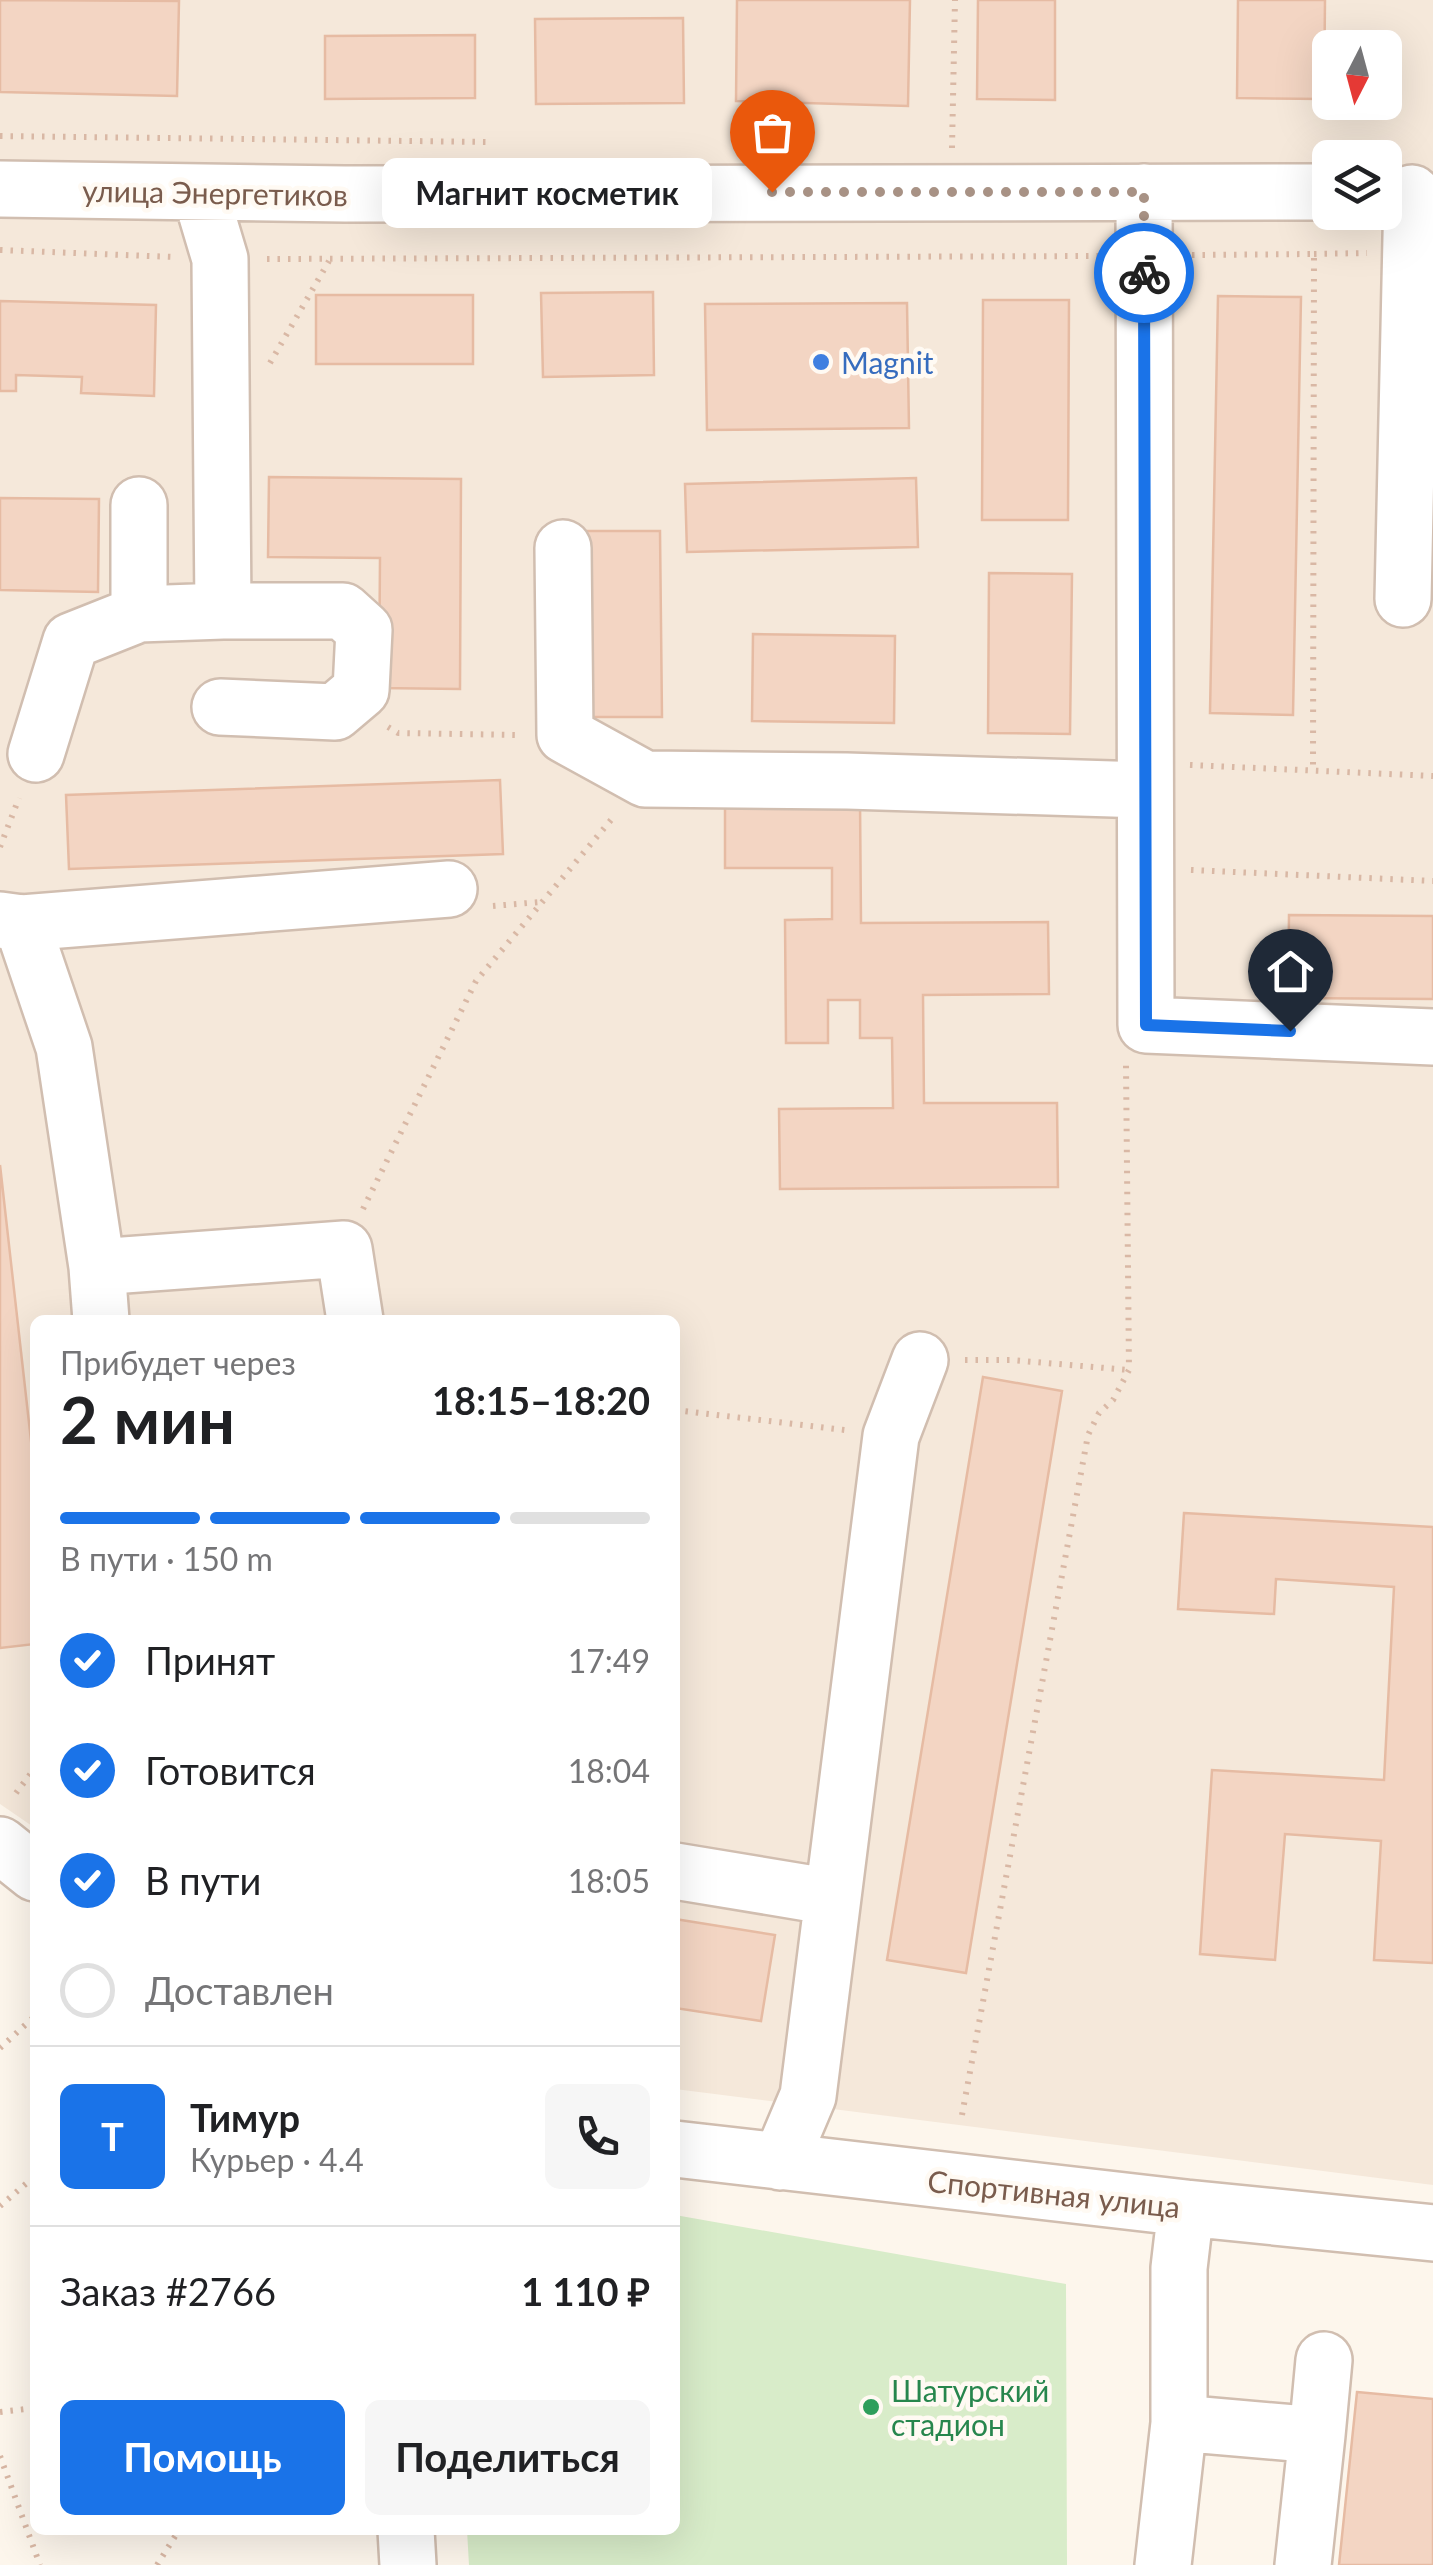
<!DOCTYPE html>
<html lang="ru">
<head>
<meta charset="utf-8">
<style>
  :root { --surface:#fff; --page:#f6f6f6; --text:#202124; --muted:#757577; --line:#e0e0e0; --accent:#1a73e8 }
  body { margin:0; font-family:Lato,sans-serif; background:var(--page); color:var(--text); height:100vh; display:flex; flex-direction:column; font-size:38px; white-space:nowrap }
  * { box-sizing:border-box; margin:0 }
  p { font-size:32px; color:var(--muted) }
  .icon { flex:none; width:55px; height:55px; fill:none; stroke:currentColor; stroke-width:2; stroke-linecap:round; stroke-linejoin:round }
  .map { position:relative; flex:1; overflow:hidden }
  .panel { position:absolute; left:30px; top:1315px; width:650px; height:1220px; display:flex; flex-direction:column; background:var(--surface); border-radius:15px; box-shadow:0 10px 40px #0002 }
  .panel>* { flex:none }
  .needle { width:65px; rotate:186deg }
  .buttons { position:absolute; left:1312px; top:30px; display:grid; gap:20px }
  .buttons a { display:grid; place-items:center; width:90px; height:90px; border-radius:15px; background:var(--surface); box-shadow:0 10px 40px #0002; font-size:50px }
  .pin { position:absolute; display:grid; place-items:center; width:85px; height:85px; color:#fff; margin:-102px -42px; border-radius:50% 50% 50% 0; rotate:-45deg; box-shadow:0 0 10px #0007 }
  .pin .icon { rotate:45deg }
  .courier { position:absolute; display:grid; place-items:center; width:100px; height:100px; margin:-50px; border:8px solid #1a73e8; border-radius:50%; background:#fff; color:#222; box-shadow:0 2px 12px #0007 }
  .bubble { position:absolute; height:70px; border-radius:15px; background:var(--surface); box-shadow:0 10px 40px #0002; font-size:32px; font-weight:700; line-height:70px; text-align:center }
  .overview em { font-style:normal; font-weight:700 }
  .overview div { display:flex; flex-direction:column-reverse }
  .overview { display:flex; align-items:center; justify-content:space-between; height:170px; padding:0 30px }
  h1 { font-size:65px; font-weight:700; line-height:75px }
  .bar { display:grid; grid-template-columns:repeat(4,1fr); gap:15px 10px; align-content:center; height:120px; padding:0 30px }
  .bar i { height:12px; border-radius:8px; background:var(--line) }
  .bar .active { background:var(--accent) }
  .bar p { grid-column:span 4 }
  .line { display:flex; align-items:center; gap:25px; padding:0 30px; border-top:2px solid var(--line) }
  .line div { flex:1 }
  .round { display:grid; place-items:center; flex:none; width:105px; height:105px; border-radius:15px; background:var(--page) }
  ol { padding:0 30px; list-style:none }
  li { display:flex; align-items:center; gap:30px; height:110px }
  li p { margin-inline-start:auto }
  li .icon { padding:10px; border-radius:50%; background:var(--accent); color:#fff; stroke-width:4 }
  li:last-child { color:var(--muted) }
  li i { width:55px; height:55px; border:5px solid var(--line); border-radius:50% }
  .cta { display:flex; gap:20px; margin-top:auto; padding:20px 30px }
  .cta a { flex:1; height:115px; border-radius:15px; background:var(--accent); color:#fff; font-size:40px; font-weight:700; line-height:115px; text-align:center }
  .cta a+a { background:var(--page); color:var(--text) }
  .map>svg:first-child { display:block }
</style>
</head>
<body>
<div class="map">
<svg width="1433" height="2565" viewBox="0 0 1433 2565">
  <rect width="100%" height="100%" fill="#fdf6ec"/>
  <!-- residential -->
  <path fill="#f5e8da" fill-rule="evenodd" d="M0,0H1433V2185L675,2089V1320H35V1828L0,1804ZM1330,48H1385V102H1330ZM1330,158H1385V212H1330Z"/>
  <!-- green -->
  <path fill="#d8ecc9" d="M675,2215L1066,2284L1067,2565H469L467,2530H675Z"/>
  <!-- building -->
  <path fill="#f3d5c3" stroke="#e6bba3" stroke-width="2.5" d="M0,0L179,1L177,96L0,92Z
    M737,0H910L908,106L736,101Z
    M978,0H1055V100L977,99Z
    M1238,0H1325L1324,99L1237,98Z
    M683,18L684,103L536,104L535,19Z
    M475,35V98L325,99V36Z
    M653,292L654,375L543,377L541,293Z
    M316,295H473V364H316Z
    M1218,296L1301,297L1293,715L1210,713Z
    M983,300H1069L1068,520H982Z
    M0,301L156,305L154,396L81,393L82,377L16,375V391H0Z
    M907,303L909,428L707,430L705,304Z
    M269,477L461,479L460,689L379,688L380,558L268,557Z
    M916,478L918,547L687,552L685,484Z
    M0,498L99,499L98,592L0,590Z
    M582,531H660L662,717H584Z
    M989,573L1072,574L1070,734L988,733Z
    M753,634L895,636L894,723L752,721Z
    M500,780L503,854L69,869L66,795Z
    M860,800L861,923L1048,922L1049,994L923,995L924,1103H1057L1058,1187L780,1189L779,1109L893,1108L892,1038H860V1000H828V1043H786L785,920L832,919V868H725V801Z
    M1289,915L1433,916V999L1288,998Z
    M0,1165L35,1476V1644L0,1648Z
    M983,1377L1062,1391L966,1973L887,1960Z
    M1184,1513L1433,1527V1963L1374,1960L1381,1841L1285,1834L1275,1960L1200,1954L1212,1770L1384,1780L1394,1587L1276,1579L1274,1614L1178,1609Z
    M675,1919L775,1935L761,2021L675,2008Z
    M1357,2392L1433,2399V2565H1339Z"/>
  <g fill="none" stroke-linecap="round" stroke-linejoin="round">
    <defs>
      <path id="minor" d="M0,189L345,194L1330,192
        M1144,192L1146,1025L1433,1037
        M139,505V614L223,611L220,259L200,192
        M563,548L565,735L645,779L847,781L1145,790
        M1403,599L1412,193
        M220,707L335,712L361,690L364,630L343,611H223
        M36,754L71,641L139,614
        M0,920L22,923L64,1047L97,1267L344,1249L355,1320
        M22,923L449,889
        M97,1267L101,1320
        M0,1845L35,1873
        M675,1871L832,1897
        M675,2149L1186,2208L1433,2233
        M780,2162L808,2096L891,1436L920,1360
        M1179,2423L1317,2435L1303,2565
        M1317,2435L1324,2360
        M406,2530L408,2565
        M1163,2565L1179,2423V2268L1186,2208"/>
    </defs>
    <!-- minor casing -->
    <use href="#minor" stroke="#d1beb0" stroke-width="60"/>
    <!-- path -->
    <path stroke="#d9b8a5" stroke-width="6" stroke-dasharray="2.5 8" stroke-linecap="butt" d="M0,136L492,142
      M952,148L955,0
      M1349,149L1392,150
      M0,250L174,257
      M1314,254L1367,253
      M1192,255L1314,254L1313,770
      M267,259L1099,256
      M270,363L329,261
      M388,727L398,733L519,735
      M1190,765L1433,776
      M0,847L19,798
      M1191,870L1433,881
      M493,906L540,902
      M363,1209L476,981L616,814
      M965,1360H1011L1129,1370
      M675,1410L845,1430
      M16,1793L35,1768
      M0,2048L35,2016
      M962,2115L1088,1435L1099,1413L1113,1400L1129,1370L1126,1065
      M0,2206L35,2176
      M0,2412L35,2408
      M0,2456L40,2565
      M157,2565L179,2530"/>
    <!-- minor -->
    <use href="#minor" stroke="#fff" stroke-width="55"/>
  </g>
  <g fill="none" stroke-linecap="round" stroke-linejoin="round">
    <!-- done -->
    <path stroke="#a89285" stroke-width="10" stroke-dasharray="0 18" d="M772,192H1144V273"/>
    <!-- route -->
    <path stroke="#1a73e8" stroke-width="12" d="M1144,273L1146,1025L1290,1031"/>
  </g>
  <!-- markers -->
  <circle fill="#3f7fe0" stroke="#fffaf3" stroke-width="4" cx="821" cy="362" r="10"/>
  <circle fill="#2e9e5b" stroke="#fffaf3" stroke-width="4" cx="871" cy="2407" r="10"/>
  <g text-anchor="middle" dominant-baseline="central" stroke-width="9" stroke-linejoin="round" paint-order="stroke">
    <!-- street labels -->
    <g font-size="30" fill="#7a5c4d" stroke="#fffaf3">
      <text transform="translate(215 192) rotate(1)">улица Энергетиков</text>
      <text transform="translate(1054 2193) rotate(6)">Спортивная улица</text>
    </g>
    <!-- shop labels -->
    <g font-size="30" fill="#366cbe" stroke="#fffaf3" text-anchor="start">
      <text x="841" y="362">Magnit</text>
    </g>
    <!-- leisure labels -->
    <g font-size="30" fill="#27864d" stroke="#fffaf3" text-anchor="start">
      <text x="891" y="2390">Шатурский<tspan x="891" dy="34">стадион</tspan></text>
    </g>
  </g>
</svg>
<div class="buttons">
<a><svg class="needle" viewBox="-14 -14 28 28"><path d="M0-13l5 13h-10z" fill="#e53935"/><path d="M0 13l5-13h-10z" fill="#757577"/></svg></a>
<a><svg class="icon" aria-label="layers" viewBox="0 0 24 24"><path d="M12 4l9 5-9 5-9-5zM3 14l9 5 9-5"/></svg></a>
</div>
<div class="pin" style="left:772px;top:192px;background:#ea580c"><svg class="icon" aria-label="bag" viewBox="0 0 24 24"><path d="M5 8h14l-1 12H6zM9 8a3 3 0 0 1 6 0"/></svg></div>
<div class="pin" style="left:1290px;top:1031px;background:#1f2937"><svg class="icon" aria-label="home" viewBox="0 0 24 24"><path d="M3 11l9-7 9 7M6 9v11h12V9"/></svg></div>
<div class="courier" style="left:1144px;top:273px"><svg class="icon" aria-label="bike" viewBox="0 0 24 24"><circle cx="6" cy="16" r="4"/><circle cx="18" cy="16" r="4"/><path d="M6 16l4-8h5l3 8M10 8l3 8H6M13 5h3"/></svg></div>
<div class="bubble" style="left:382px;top:158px;width:330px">Магнит косметик</div>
<section class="panel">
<div class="overview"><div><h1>2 мин</h1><p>Прибудет через</p></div><em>18:15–18:20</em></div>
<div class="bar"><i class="active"></i><i class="active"></i><i class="active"></i><i></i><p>В пути · 150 m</p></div>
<ol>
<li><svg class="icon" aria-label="check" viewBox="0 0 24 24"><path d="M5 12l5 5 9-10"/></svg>Принят<p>17:49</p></li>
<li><svg class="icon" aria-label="check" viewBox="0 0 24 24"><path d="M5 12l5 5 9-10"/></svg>Готовится<p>18:04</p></li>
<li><svg class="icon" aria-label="check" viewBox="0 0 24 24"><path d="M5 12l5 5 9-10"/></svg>В пути<p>18:05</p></li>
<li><i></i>Доставлен</li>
</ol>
<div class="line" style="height:180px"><b class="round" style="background:var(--accent);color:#fff">Т</b><div><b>Тимур</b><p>Курьер · 4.4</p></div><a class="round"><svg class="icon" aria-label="phone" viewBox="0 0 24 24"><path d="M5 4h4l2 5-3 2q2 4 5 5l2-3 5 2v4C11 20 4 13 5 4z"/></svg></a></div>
<div class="line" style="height:130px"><div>Заказ #2766</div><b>1 110 ₽</b></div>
<div class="cta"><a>Помощь</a><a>Поделиться</a></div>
</section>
</div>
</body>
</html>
